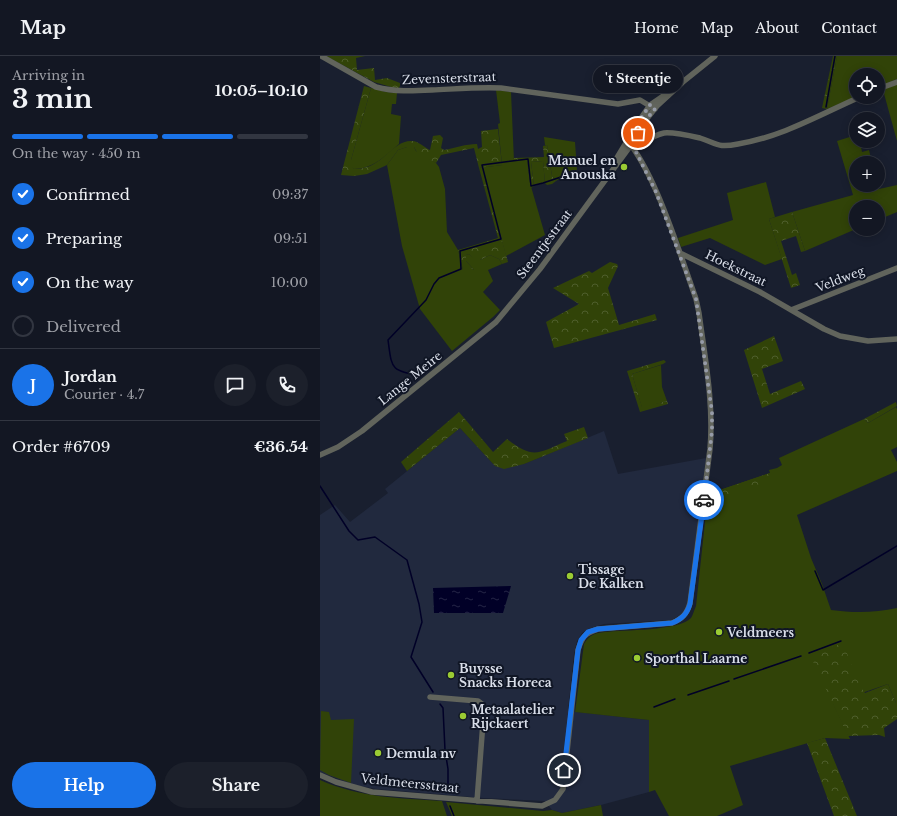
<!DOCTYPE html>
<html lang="en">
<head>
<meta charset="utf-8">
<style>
  :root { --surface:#131723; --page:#1c202b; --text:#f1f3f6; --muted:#9d9fa6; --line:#323641; --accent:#1a73e8 }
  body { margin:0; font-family:"Libre Baskerville",serif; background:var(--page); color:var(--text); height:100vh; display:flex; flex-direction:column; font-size:15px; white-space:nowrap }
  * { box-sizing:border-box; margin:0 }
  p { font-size:13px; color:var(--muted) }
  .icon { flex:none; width:22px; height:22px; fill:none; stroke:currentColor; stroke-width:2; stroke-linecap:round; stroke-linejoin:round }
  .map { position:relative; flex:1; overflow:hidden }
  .panel { display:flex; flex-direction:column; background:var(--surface); width:320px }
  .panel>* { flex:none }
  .buttons { position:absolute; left:529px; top:12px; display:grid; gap:8px }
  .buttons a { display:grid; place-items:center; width:36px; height:36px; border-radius:50%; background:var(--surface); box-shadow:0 2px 10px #0003,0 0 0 1px var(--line); font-size:20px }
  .pin { position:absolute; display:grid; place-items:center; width:34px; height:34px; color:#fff; margin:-17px; border:2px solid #fff; border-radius:50%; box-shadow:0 1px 4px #0007 }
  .courier { position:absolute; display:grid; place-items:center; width:40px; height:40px; margin:-20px; border:3px solid #1a73e8; border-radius:50%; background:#fff; color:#222; box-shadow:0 1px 5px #0007 }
  .bubble { position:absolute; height:28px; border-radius:14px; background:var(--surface); box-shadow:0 2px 10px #0003,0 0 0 1px var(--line); font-size:13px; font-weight:800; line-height:28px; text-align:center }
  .headline em { font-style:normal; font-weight:800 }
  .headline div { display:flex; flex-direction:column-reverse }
  .headline { display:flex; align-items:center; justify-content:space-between; height:68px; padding:0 12px }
  h1 { font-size:26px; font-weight:800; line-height:30px }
  .bar { display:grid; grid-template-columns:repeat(4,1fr); gap:6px 4px; align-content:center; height:48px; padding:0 12px }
  .bar i { height:5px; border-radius:3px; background:var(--line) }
  .bar .current { background:var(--accent) }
  .bar p { grid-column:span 4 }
  .line { display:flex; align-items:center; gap:10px; padding:0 12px; border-top:1px solid var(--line) }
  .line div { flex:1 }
  .round { display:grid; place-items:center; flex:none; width:42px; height:42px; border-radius:21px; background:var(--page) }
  ol { padding:0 12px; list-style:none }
  li { display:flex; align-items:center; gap:12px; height:44px }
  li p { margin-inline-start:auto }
  li .icon { padding:4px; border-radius:50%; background:var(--accent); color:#fff; stroke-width:4 }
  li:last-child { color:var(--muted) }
  li i { width:22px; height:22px; border:2px solid var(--line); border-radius:50% }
  .primary-button { display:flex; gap:8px; margin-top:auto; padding:8px 12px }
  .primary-button a { flex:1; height:46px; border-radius:24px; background:var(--accent); color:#fff; font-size:16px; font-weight:800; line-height:46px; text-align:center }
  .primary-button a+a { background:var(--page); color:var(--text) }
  header { display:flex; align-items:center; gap:24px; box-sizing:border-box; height:56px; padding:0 20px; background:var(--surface); border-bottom:1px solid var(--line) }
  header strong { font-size:19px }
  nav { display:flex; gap:22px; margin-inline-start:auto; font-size:14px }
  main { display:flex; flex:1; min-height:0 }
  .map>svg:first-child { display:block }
</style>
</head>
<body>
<header>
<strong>Map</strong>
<nav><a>Home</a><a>Map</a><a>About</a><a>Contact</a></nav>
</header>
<main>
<section class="panel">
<div class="headline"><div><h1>3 min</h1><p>Arriving in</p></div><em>10:05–10:10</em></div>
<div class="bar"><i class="current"></i><i class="current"></i><i class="current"></i><i></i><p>On the way · 450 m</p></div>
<ol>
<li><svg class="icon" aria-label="check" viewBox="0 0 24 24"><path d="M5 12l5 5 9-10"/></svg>Confirmed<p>09:37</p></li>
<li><svg class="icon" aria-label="check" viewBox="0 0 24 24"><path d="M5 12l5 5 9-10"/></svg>Preparing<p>09:51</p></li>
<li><svg class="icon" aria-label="check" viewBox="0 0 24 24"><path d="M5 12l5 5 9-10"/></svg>On the way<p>10:00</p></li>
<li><i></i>Delivered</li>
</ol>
<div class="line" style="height:72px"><b class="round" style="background:var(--accent);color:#fff">J</b><div><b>Jordan</b><p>Courier · 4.7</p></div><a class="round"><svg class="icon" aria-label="chat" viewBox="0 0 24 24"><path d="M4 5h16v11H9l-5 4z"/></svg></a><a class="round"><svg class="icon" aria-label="phone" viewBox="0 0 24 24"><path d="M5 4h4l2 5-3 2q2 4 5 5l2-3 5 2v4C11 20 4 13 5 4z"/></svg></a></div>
<div class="line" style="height:52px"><div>Order #6709</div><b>€36.54</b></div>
<div class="primary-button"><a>Help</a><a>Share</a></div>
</section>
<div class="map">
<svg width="577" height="760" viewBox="0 0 577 760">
  <defs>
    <pattern id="forest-crowns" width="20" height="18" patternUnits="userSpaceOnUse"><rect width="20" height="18" fill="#314308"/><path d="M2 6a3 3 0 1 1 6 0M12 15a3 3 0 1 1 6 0" fill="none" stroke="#4e5e2c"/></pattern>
    <pattern id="water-ripples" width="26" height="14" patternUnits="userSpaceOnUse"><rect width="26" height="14" fill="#010027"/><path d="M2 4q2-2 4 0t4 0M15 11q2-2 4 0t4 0" fill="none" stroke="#252546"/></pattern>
  </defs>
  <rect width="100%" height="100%" fill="#191f2f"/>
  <!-- built -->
  <path fill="#21293e" d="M140,372L175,410L204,408L284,375L298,418L386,402L367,550L363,557L352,564L284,568L268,573L262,577L257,585L254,598L248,655L329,664V736L281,749L242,757L232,754L225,745L163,742L57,733L34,729L0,716V459L15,449L30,466L68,437L65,433Z"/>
  <!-- grass -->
  <path fill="#314308" d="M517,0H577V23L558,31V19H536V41L507,53Z
    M577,28V85L563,34Z
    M51,32L66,36L77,37L76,48H72L71,58L81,60L79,88C65,100 53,113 34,113L31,111V104Z
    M176,34L191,36L194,105L207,104L210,127L225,179L186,200L165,123H162L159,112L182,109L178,68L180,67Z
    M536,79V85H540L542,96L549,94L552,107H536V129H558L559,133L577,129V156L558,164V151H536V173L485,195L472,156L533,139L517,85Z
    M224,81L255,86L257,114L251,115L236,125L232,120L227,89H225Z
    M87,91H94L96,95L116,107L119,111L125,133L127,176L138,194L143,214H154L146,205V199L149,198L152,201L160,204L170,199L179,203L182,208L168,214L173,225L163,236L180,254L173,261L132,295L100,253L82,190L67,109L78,94Z
    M223,105L225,127L214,130L211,106Z
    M446,126L455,161L449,163L462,203L445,209L390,182L361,191L358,182L413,164L407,137Z
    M341,309L342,331L347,345L322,352L312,318Z
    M576,351L577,353V391L571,394L577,406V415L477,459L491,502L502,528L511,554C533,557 555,557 577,552V647H576L568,628L513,647L530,683L505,682L410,710L423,749L397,760H349L335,734L329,736V664L255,656L264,588C269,579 275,577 285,576C303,574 359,575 371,562C373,559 374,554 376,550L388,438L450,417L449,414L457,412L462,409L459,402L544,363L548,367Z
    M1,655L9,656L11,664L34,663L31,727L9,719L0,714Z
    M0,724C41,742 79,742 122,745L127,760H0Z
    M126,746L223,755L232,754L242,757L281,749L283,760H132Z"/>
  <!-- forest -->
  <path fill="url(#forest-crowns)" d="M6,0H45L36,2L37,14L54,12L55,24L67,22L80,27V30L78,33L54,26Z
    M513,0H517L507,53L502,52Z
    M44,30L51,32L31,104V110L34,113C62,114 71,85 91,85C97,84 104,91 110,94L113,80L120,79L123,82L121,92L124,94C135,92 146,88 157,88L158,93L162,91L161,75L178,73L182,109L159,112L154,92L121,99L116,107L98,98L94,91H87L78,94L67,109L47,118L34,120L21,119Z
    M227,89L232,120L236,125L232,128L227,129L225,127L223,105L211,106L214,130L211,132L207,105H194V102L224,101L223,90Z
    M162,123H165L188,206L182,208L179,203L170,199L160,204L155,205L149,198L146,199V205L154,214V216L147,218L143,214L138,194L178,182Z
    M472,156L485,195L481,196L476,180L461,185L472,219L476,217L480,229L471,232L449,163Z
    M290,206L297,208L298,210L288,232L299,269L335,258L337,264L234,292L226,266L259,248L233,232L269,215L272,217Z
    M454,280L463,305L442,313L450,338L481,325L485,333L442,352L424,294Z
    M344,304L346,306L343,308L312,318L322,351L347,345L348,348L320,356L307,315Z
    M576,346L577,350L548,367L544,363Z
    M139,356L173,396L187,383C214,404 218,397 247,385L244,378L264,371L268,382L204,408L184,413L175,410L140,372L87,415L81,406Z
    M450,417H460L461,425L457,422L387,446L388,438Z
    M523,587L539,628L545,637L568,628L576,647H577V663L564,672L565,681L559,679L528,680L490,599Z
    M505,682L537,760H514L487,687Z"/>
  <!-- water -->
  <path fill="url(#water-ripples)" d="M191,530L183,557H114L113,532Z"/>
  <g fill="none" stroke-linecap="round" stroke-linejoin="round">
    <!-- stream -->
    <path stroke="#010027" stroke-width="1.5" d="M506,51L515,0
      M101,319C70,315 72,313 68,284L106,244L114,228L119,222L141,213L140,195L181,183L162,109L208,103L211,130L223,127L250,118
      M0,430L29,475L38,484L55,481L87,504L99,548L102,566L91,601L113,636
      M495,515L503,534L577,490
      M489,597L521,585
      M414,623L481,600
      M368,639L409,625
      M120,648L123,652L125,694L128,713V734
      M334,651L355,643
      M130,750L134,760"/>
    <!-- minor -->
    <path stroke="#61645c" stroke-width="5.5" d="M1,0L56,31C75,36 93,35 112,34C135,33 158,31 181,32L298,48L320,44L335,53
      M359,29L395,0
      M558,33L577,26
      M307,84C330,112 348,163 360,197L440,236L504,273L520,280L548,285L577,283
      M314,92C323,87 333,79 344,77C353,76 371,80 380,82C398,88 398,92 418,88C462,81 501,58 540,41
      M295,105L321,62L330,49L349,36
      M471,254L577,212
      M0,399L18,391L42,375L176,266L220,213L311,89L325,65L337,50L362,27
      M110,641L158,645L162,648L164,653L157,745
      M0,719L16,726L52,736L222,750L235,744L243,733L258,594C262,581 265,577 278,573L352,567C362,563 367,558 370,547L390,393C394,348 385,302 379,257L376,243L360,197"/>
  </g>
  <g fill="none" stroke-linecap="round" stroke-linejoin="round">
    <!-- done -->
    <path stroke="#969ba8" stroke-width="4" stroke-dasharray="0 7.2" d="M318,77L325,65L335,53L330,49L321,62L307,84L314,92L336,136L376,243L392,356V375L384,444"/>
    <!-- route -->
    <path stroke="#1a73e8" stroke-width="5" d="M244,714L258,594L261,584L268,576L278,573L352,567C362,563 367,558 370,548L384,444"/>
  </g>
  <!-- markers -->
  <g fill="#9bcb33" stroke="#101625" stroke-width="1.5">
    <circle cx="304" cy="111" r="4"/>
    <circle cx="250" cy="520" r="4"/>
    <circle cx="399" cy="576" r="4"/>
    <circle cx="317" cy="602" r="4"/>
    <circle cx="131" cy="619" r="4"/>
    <circle cx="143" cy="660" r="4"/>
    <circle cx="58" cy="697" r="4"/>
  </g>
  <g text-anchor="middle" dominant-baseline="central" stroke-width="4" stroke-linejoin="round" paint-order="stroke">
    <!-- street labels -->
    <g font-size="12" fill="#d9dee9" stroke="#101625">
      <text transform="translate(129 22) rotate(-2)">Zevensterstraat</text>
      <text transform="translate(224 188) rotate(-53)">Steentjestraat</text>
      <text transform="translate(416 212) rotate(26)">Hoekstraat</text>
      <text transform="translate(520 223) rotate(-21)">Veldweg</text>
      <text transform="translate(90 322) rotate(-39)">Lange Meire</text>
      <text transform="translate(90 727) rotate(6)">Veldmeersstraat</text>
    </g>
    <!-- poi labels -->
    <g font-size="12" font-weight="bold" fill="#d9dee9" stroke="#101625" text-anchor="start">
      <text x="296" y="104" text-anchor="end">Manuel en<tspan x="296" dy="14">Anouska</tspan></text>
      <text x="258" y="513">Tissage<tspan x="258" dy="14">De Kalken</tspan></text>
      <text x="407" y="576">Veldmeers</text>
      <text x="325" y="602">Sporthal Laarne</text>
      <text x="139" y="612">Buysse<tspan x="139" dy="14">Snacks Horeca</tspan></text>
      <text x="151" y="653">Metaalatelier<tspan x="151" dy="14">Rijckaert</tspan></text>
      <text x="66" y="697">Demula nv</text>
    </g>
  </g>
</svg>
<div class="buttons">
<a><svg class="icon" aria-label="locate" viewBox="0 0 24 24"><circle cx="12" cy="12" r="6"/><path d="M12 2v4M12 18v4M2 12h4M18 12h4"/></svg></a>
<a><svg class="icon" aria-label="layers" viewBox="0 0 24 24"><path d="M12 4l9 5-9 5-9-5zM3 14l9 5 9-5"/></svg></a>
<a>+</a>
<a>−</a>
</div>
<div class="pin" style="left:318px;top:77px;background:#ea580c"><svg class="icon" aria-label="bag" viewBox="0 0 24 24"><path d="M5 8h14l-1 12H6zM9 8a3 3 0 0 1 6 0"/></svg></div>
<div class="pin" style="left:244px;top:714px;background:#1f2937"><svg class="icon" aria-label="home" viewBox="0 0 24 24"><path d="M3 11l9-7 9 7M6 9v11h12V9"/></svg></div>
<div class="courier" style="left:384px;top:444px"><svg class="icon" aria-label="car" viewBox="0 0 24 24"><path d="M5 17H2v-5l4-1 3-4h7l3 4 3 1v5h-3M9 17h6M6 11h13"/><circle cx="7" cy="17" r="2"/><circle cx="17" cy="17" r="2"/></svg></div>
<div class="bubble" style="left:273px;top:9px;width:90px">'t Steentje</div>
</div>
</main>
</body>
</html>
